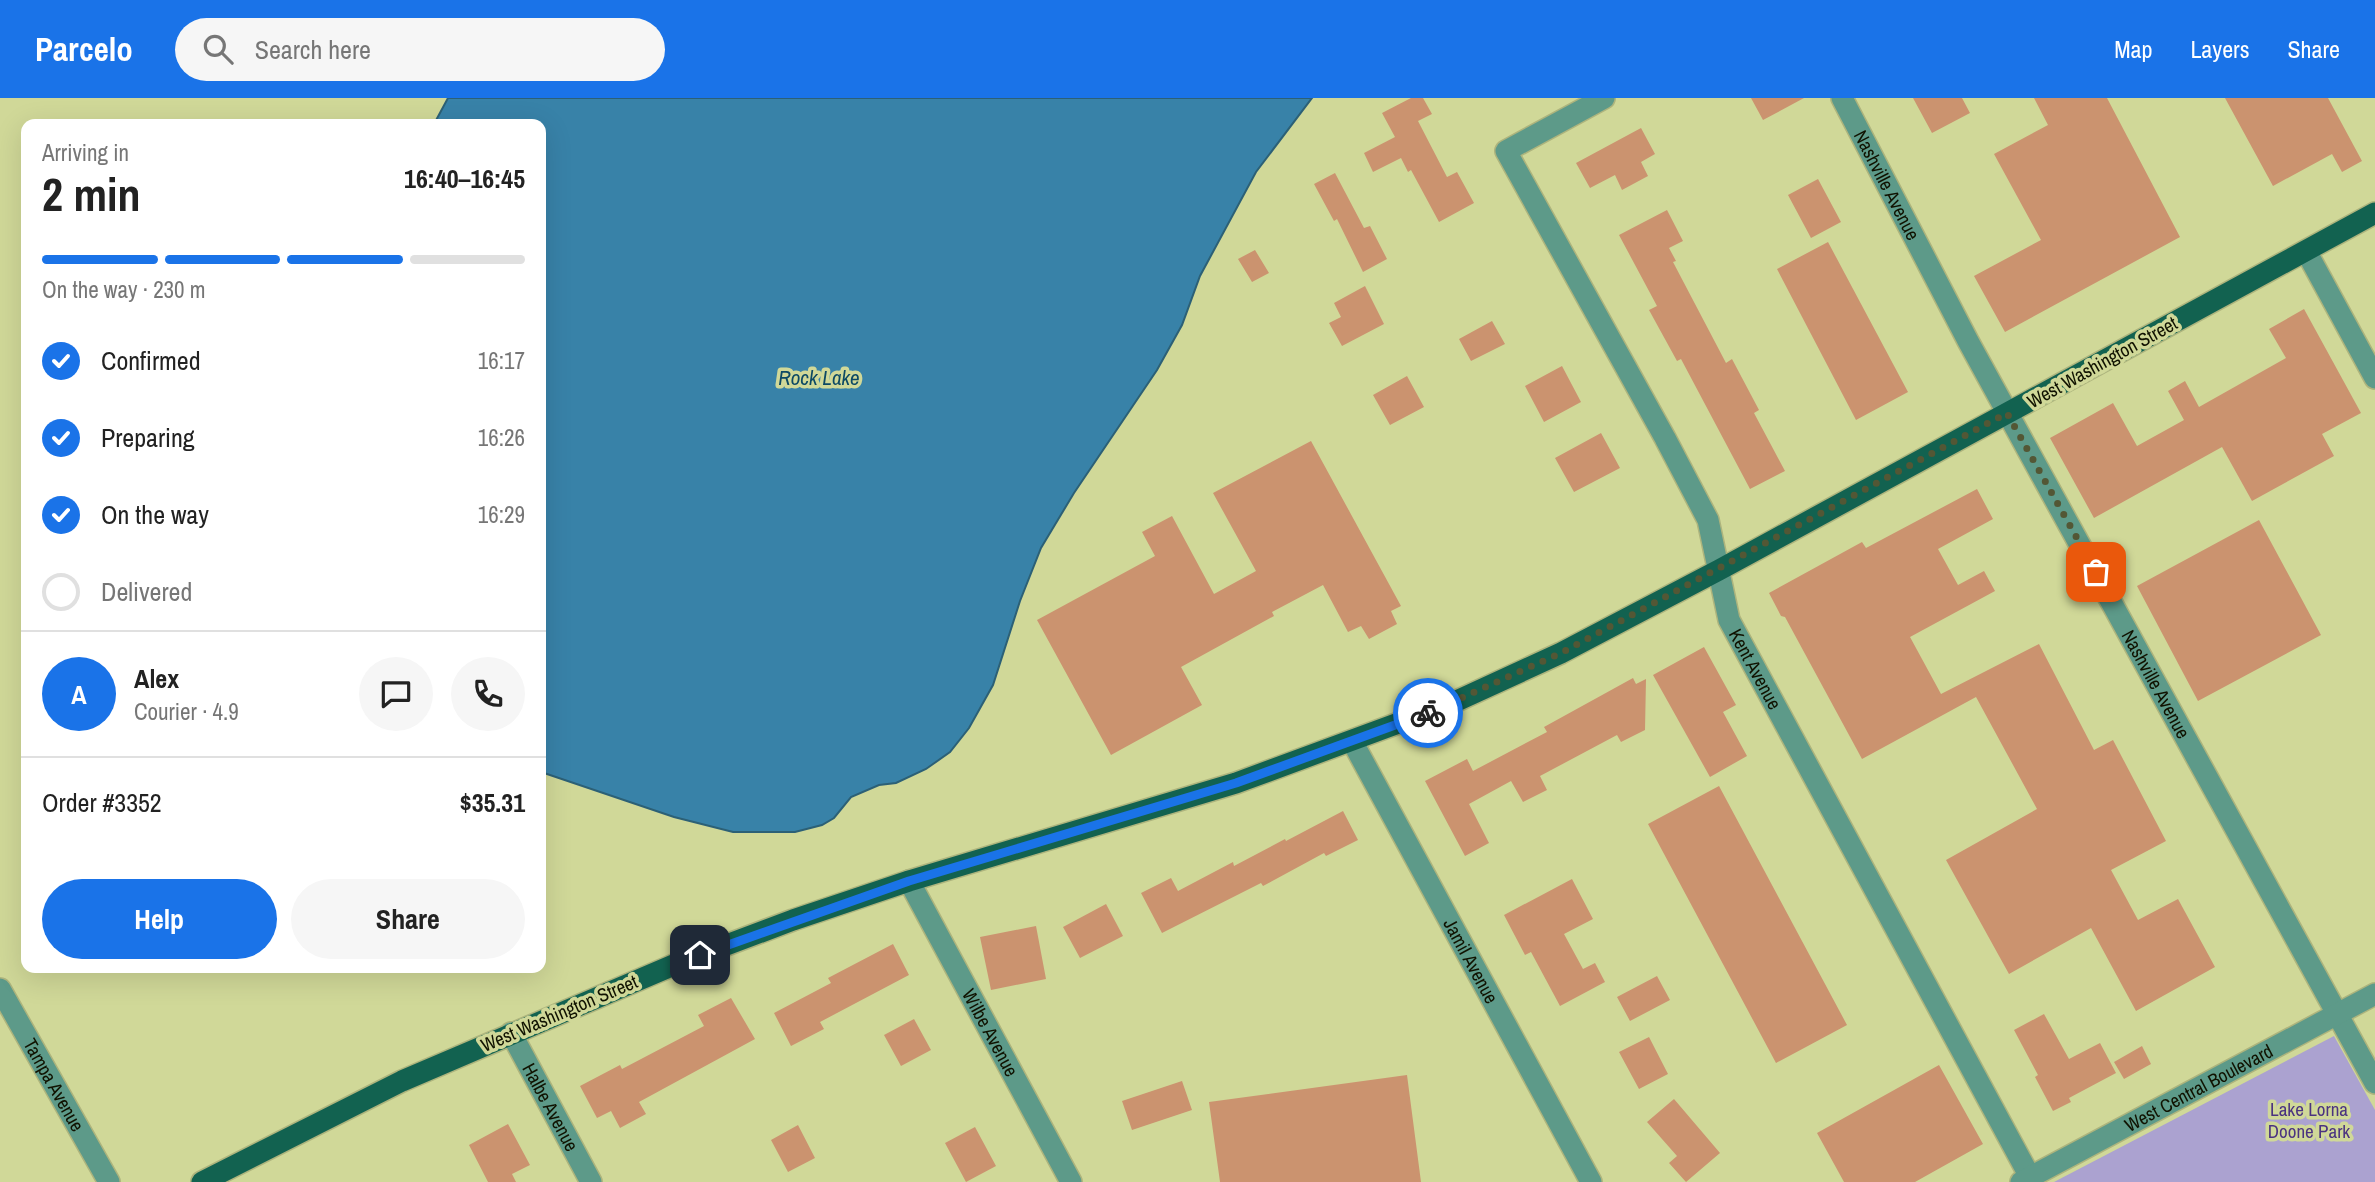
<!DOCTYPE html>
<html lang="en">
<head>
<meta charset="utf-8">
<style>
  :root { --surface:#fff; --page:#f6f6f6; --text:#222; --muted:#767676; --line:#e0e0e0; --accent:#1a73e8 }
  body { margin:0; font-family:"Archivo Narrow",sans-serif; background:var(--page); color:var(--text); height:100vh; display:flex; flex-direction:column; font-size:26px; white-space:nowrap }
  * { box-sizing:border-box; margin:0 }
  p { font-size:23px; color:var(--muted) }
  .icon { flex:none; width:38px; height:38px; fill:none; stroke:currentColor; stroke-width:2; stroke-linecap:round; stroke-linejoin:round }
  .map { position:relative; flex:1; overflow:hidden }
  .panel { position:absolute; left:21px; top:21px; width:525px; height:854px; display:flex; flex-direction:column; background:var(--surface); border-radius:14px; box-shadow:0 7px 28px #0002 }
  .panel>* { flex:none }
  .pin { position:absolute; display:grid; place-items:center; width:60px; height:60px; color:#fff; margin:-30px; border-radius:14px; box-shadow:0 4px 10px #0006 }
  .courier { position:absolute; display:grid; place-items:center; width:70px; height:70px; margin:-35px; border:5px solid #1a73e8; border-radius:50%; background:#fff; color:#222; box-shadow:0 2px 9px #0007 }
  .head em { font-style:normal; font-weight:700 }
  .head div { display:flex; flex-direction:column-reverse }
  .head { display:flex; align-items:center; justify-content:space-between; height:119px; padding:0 21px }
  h1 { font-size:46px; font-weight:700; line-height:52px }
  .bar { display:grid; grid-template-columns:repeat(4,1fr); gap:10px 7px; align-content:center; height:84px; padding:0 21px }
  .bar i { height:9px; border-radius:5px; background:var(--line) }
  .bar .on { background:var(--accent) }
  .bar p { grid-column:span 4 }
  .line { display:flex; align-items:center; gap:18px; padding:0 21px; border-top:2px solid var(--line) }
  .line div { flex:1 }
  .round { display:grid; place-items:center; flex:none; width:74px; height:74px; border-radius:37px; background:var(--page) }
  ol { padding:0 21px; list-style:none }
  li { display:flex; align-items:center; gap:21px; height:77px }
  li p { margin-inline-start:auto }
  li .icon { padding:7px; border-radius:50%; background:var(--accent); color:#fff; stroke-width:4 }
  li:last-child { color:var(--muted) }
  li i { width:38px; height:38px; border:4px solid var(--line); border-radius:50% }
  .action { display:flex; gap:14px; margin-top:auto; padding:14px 21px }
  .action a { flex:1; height:80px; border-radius:42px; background:var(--accent); color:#fff; font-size:28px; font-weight:700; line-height:80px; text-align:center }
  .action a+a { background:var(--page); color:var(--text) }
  header { display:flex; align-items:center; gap:42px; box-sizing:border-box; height:98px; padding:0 35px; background:var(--accent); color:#fff }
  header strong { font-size:33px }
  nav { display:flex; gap:38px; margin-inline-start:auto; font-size:24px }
  .search { width:490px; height:63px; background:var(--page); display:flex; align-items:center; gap:18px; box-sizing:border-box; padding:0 24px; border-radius:38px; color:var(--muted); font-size:26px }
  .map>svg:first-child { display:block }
</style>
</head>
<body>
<header>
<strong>Parcelo</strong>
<div class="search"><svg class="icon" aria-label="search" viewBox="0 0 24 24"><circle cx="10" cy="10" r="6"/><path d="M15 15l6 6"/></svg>Search here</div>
<nav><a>Map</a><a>Layers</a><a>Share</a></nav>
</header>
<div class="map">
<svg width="2375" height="1084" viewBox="0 0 2375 1084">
  <rect width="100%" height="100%" fill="#d0d898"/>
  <!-- green -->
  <path fill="#aba2d0" d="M2334,938L2375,1012V1084H2054Z"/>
  <!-- water -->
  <path fill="#3882a8" stroke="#2c6076" stroke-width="2" d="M448,0H1312L1256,74L1200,178L1182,227L1157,272L1074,395L1041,450L1020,503L993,587L969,630L950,654L926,671L896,685L879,687L851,699L834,720L822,727L795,734H733L674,719L541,674V26H434Z"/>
  <!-- building -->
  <path fill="#cb936f" d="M1411,0H1423L1432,16L1418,23L1447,79L1457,74L1474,105L1439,124L1411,72L1408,74L1401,60L1373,74L1364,55L1395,39L1382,15Z
    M1751,0H1804L1763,22Z
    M1913,0H1962L1970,15L1932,35Z
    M2034,0H2107L2180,139L2005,234L1974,178L2041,142L1994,56L2048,27Z
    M2225,0H2328L2362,63L2342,74L2332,56L2273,88Z
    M1641,30L1655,56L1641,64L1648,78L1622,92L1615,77L1590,90L1576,65Z
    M1335,75L1364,130L1370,128L1387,161L1363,174L1337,121L1334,123L1314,86Z
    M1818,81L1841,124L1811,140L1788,97Z
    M1667,112L1683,143L1669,150L1676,163L1673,164L1726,265L1732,261L1759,312L1754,315L1785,373L1750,391L1681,261L1677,263L1649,212L1657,208L1619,137Z
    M1828,144L1908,294L1856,322L1777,171Z
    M1255,152L1269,175L1252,184L1238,161Z
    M1365,188L1384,226L1342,248L1329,225L1341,219L1334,205Z
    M2304,211L2361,315L2322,336L2334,358L2252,403L2222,349L2094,420L2050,340L2113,305L2137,348L2184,322L2168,293L2185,283L2199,309L2286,260L2269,231Z
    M1492,223L1505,246L1471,263L1459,241Z
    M1562,268L1581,304L1544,324L1525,288Z
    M1407,278L1424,309L1390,327L1373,297Z
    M1601,335L1620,370L1574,394L1555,360Z
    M1311,343L1401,508L1391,513L1397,526L1369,541L1361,528L1348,534L1323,487L1272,514L1274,518L1181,569L1202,607L1111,657L1037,522L1155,458L1142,434L1172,418L1214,496L1256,473L1213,395Z
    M1977,391L1993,421L1938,451L1958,487L1984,473L1995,493L1910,539L1941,596L2039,546L2094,652L2113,642L2166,743L2111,772L2138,822L2178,801L2215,869L2136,913L2091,830L2009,876L1946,762L2037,711L1976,599L1862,661L1785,519L1781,518L1769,495L1862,444L1866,450Z
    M2259,422L2321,537L2198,603L2137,488Z
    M1704,549L1736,607L1723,614L1747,658L1710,679L1653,577Z
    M1633,580L1636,586L1646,581L1645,632L1621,644L1617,637L1540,678L1547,692L1523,704L1511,683L1469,706L1489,745L1465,758L1425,683L1467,661L1473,673L1547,634L1544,629Z
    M1719,688L1847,927L1776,965L1648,726Z
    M1343,713L1358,742L1326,758L1324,755L1263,788L1261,785L1162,835L1141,795L1171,780L1178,793L1233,764L1234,768L1285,741L1286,743Z
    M1572,781L1593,821L1564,836L1583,871L1595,865L1605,884L1560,908L1531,854L1525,857L1504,817Z
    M1106,806L1123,838L1080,860L1063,829Z
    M1036,828L1046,881L991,892L980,839Z
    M893,846L909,877L820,924L824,931L791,948L774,915L831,885L828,880Z
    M1657,878L1670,902L1630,923L1617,899Z
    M731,900L755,941L639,1004L646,1016L620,1030L611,1013L597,1020L580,988L620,967L622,971L704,928L698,917Z
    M2044,916L2069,961L2100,945L2116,975L2069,1000L2071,1004L2053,1013L2035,979L2038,977L2014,932Z
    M914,921L931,952L901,968L884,937Z
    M1649,939L1668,976L1639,991L1619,954Z
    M2142,948L2151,966L2124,981L2114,964Z
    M1939,967L1983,1046L1915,1084H1844L1817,1035Z
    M1407,977L1421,1084H1220L1209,1004Z
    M1182,983L1192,1012L1132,1032L1122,1003Z
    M1674,1001L1720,1055L1686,1084L1669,1065L1677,1058L1647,1024Z
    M508,1026L530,1067L512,1076L516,1084H488L469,1047Z
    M798,1027L815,1060L788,1074L771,1042Z
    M975,1029L996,1068L966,1084L945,1045Z"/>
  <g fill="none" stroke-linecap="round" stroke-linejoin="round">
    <defs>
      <g id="minor">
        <path id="s1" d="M1604,0L1506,53L1665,340L1708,422L1729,522L2030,1079"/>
        <path id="s2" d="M1842,0L1968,243L2375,985"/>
        <path d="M2306,153L2375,280"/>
        <path id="s3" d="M1352,643L1591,1084"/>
        <path id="s4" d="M909,783L1071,1084"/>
        <path id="s5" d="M0,891L109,1084"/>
        <path id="s6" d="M511,935L591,1084"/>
        <path id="s7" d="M2021,1084L2375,896"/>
      </g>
      <path id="major" d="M202,1084L402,983L676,866L793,822L909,783L1236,685L1450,606L1561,555L1719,472L2375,115"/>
    </defs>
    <!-- minor casing -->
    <use href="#minor" stroke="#adb47d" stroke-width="24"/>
    <!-- major casing -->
    <use href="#major" stroke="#adb47d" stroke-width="24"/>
    <!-- minor -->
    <use href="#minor" stroke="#5d9a89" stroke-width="21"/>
    <!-- major -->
    <use href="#major" stroke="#126250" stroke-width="21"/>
  </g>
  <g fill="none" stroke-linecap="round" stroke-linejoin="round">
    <!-- done -->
    <path stroke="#535735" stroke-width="7" stroke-dasharray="0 12.6" d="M1428,615L1561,555L2007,315L2096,474"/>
    <!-- route -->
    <path stroke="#1a73e8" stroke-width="9" d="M700,857L909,783L1236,685L1428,615"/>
  </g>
  <g text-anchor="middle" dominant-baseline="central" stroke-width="7" stroke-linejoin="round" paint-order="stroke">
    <!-- street labels -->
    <g font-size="19" fill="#101200" stroke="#d0d898">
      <text stroke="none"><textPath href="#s2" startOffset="98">Nashville Avenue</textPath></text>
      <text transform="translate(2102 264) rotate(-29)">West Washington Street</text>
      <text stroke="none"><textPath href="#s1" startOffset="690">Kent Avenue</textPath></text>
      <text stroke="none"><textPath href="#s2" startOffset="665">Nashville Avenue</textPath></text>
      <text stroke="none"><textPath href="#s3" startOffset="250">Jamil Avenue</textPath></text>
      <text transform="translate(559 915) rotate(-23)">West Washington Street</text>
      <text stroke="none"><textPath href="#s4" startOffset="172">Wilbe Avenue</textPath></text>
      <text stroke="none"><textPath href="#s5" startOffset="110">Tampa Avenue</textPath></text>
      <text stroke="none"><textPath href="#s7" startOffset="201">West Central Boulevard</textPath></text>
      <text stroke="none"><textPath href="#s6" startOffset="84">Halbe Avenue</textPath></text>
    </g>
    <!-- park labels -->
    <g font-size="19" fill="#4b3380" stroke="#d0d898">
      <text x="2309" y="1011">Lake Lorna<tspan x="2309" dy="22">Doone Park</tspan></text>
    </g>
    <!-- water labels -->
    <g font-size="21" font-style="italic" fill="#0c4964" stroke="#d0d898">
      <text x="819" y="279">Rock Lake</text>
    </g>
  </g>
</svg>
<div class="pin" style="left:2096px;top:474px;background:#ea580c"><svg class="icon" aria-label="bag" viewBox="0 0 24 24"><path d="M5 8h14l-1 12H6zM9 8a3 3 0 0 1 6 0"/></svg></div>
<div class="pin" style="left:700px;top:857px;background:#1f2937"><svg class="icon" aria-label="home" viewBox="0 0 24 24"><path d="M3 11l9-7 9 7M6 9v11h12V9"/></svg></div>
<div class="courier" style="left:1428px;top:615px"><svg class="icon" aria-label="bike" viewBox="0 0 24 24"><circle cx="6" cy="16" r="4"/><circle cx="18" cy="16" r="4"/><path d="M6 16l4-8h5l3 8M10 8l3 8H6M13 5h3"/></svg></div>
<section class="panel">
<div class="head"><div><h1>2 min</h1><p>Arriving in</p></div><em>16:40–16:45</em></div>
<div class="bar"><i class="on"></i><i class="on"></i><i class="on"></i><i></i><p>On the way · 230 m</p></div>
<ol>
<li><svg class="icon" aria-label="check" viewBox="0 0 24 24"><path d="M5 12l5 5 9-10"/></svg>Confirmed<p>16:17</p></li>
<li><svg class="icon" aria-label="check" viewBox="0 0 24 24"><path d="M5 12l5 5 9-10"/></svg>Preparing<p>16:26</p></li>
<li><svg class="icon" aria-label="check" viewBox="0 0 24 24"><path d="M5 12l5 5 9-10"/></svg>On the way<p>16:29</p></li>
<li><i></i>Delivered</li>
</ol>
<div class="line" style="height:126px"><b class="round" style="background:var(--accent);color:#fff">A</b><div><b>Alex</b><p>Courier · 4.9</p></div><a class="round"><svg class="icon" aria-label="chat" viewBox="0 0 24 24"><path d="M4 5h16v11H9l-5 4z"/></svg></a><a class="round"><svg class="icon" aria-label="phone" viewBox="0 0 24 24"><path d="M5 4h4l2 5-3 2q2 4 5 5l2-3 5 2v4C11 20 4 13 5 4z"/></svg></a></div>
<div class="line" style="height:91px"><div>Order #3352</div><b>$35.31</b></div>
<div class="action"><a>Help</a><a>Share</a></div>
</section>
</div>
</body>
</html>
